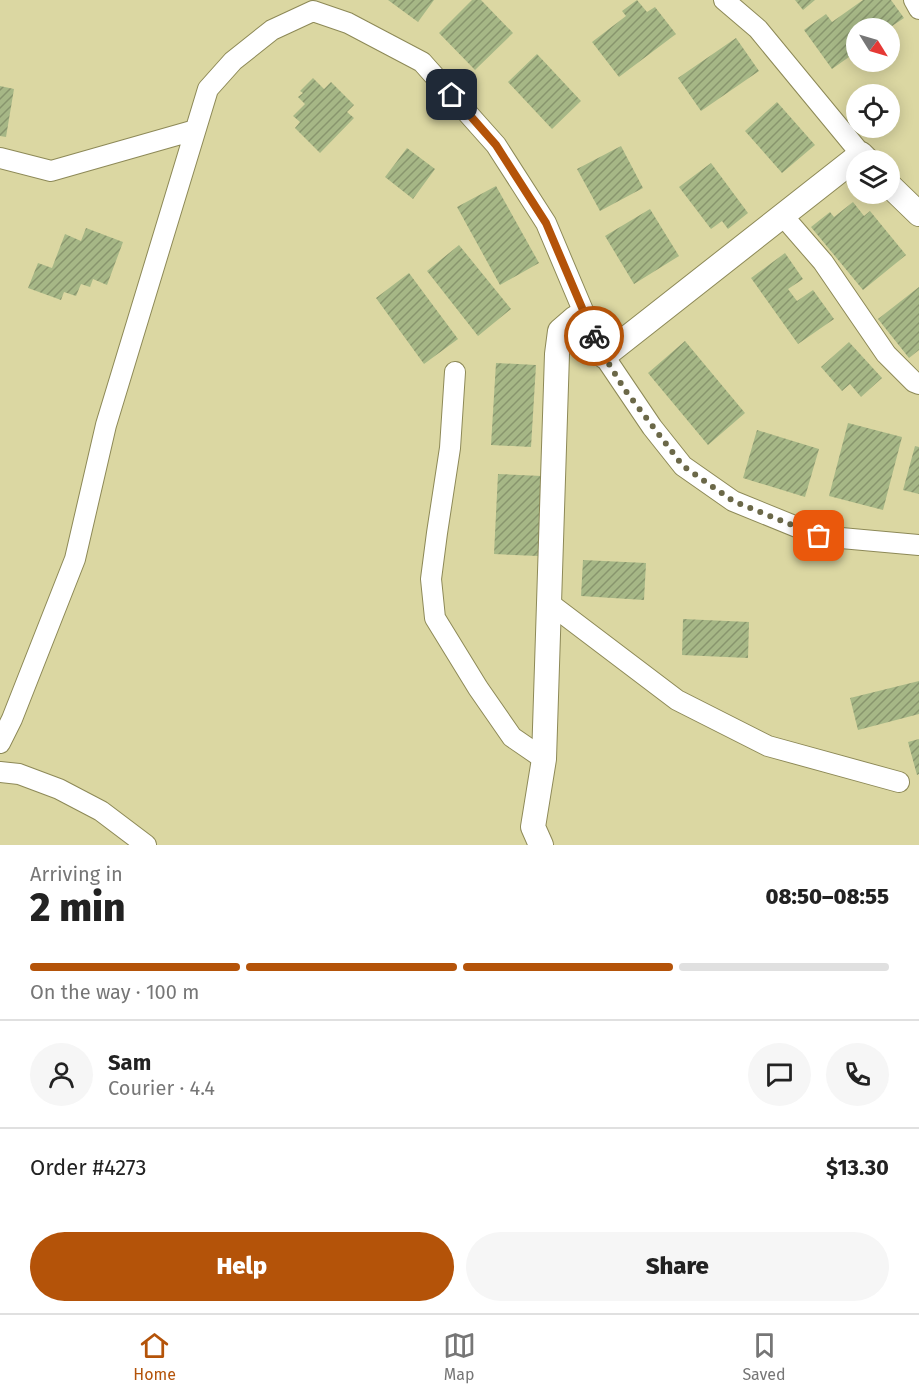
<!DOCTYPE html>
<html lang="en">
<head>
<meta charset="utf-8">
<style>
  :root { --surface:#fff; --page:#f6f6f6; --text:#222; --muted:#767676; --line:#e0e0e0; --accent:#b45309 }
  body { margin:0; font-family:"Fira Sans",sans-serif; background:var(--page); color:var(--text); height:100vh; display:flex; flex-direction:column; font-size:22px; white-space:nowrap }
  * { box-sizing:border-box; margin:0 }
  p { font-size:20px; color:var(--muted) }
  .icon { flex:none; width:33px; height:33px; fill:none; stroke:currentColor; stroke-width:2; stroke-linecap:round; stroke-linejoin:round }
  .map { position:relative; height:845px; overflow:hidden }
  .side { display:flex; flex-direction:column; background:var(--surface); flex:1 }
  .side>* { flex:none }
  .needle { width:39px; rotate:127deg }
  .buttons { position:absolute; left:846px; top:18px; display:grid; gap:12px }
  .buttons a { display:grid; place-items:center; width:54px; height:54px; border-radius:50%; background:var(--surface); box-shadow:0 3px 15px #0003; font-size:30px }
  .pin { position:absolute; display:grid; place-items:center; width:51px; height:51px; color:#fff; margin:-26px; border-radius:12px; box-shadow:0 3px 9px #0006 }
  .courier { position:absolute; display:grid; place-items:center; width:60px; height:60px; margin:-30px; border:4px solid #b45309; border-radius:50%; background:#fff; color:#222; box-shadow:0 2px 8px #0007 }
  .head em { font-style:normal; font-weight:800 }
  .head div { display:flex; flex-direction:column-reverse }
  .head { display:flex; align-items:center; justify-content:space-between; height:102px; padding:0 30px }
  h1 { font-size:39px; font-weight:800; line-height:45px }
  .bar { display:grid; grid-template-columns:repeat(4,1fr); gap:9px 6px; align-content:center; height:72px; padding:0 30px }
  .bar i { height:8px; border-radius:4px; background:var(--line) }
  .bar .selected { background:var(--accent) }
  .bar p { grid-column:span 4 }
  .line { display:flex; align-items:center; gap:15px; padding:0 30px; border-top:2px solid var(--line) }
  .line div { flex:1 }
  .round { display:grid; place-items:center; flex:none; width:63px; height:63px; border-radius:32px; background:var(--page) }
  .button { display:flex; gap:12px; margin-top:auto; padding:12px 30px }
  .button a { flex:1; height:69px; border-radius:36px; background:var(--accent); color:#fff; font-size:24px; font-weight:800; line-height:69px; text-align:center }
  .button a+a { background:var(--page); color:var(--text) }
  .tabs { display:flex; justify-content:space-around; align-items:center; height:84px; border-top:2px solid var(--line); background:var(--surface); font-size:16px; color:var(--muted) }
  .tabs a { display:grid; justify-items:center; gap:3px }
  .tabs .selected { color:var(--accent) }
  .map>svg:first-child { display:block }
</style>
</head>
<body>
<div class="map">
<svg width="919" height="845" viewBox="0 0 919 845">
  <defs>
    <pattern id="building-hatch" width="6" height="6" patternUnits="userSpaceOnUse" patternTransform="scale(1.5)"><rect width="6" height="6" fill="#a6b786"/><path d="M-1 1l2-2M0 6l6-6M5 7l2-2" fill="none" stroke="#88956d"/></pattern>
  </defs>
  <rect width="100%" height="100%" fill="#dbd7a2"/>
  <!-- building -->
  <path fill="url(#building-hatch)" d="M388,0H434L418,22Z
    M472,0H481L513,33L475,70L439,33Z
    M637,0L647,12L655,7L676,34L619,77L592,42L626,16L622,11Z
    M795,0H815L803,10Z
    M863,0H891L904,18L889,28H856V52L832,69L804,30L826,14L832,22Z
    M736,38L759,71L701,111L678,78Z
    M537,54L581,101L552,129L508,82Z
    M313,78L324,89L331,82L354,105L347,112L354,118L320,153L295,128L300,122L293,116L305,104L298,97L303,93L300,91Z
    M0,86L14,89L6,137L0,136Z
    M777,102L815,145L782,173L745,131Z
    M621,146L643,188L600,211L577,169Z
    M407,148L435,169L413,199L385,177Z
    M711,163L748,213L728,229L722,221L711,229L679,187Z
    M496,186L539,263L500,285L457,207Z
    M853,202L864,216L870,211L906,255L863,290L811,227L830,212L834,217Z
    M650,209L679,256L634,284L605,236Z
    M86,228L123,242L107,285L93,279L90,287L81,284L76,296L64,292L61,300L28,288L38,263L52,268L65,234L81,241Z
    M459,245L511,309L478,336L427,271Z
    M785,253L803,279L788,289L797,301L813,290L834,319L798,344L751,278Z
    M409,273L458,339L424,364L376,298Z
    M919,287V350L909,358L878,319Z
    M685,341L745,413L708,445L648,373Z
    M849,342L882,378L861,397L850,384L842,391L821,367Z
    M496,363L536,365L531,447L491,445Z
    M848,423L902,437L883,510L829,496Z
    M757,430L819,449L805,497L743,478Z
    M915,446L919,447V494L903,490Z
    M498,474L542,476L538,556L494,554Z
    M583,560L646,563L644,600L581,596Z
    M683,619L749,622L748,658L682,655Z
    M919,681V714L858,730L850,698Z
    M919,739V774L917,775L908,742Z"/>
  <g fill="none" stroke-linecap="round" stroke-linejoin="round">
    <defs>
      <path id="minor" d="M724,0L758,29L861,154
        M914,0L919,9
        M0,158L51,171L195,130
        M783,216L823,262L886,354L914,382L919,384
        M604,356L652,427L683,466L733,501L819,536L919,545
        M455,372L450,448L437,533L431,579L435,618L478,688L512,737L544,759
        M549,603L677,700L768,746L899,782
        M0,743L12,719L75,559L106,425L208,89L233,61L272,30L313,11L348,23L422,62L496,145L546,223L587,320
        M0,772L19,774L59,789L101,811L146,845"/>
      <path id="tertiary" d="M890,186L919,214
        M541,845L533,827L544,759L557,354L560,331L575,318L587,320L604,356L861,154L867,160"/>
    </defs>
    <!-- minor casing -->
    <use href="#minor" stroke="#8d8957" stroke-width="22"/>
    <!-- tertiary casing -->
    <use href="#tertiary" stroke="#8d8957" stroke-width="26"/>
    <!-- minor -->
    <use href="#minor" stroke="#fff" stroke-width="20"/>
    <!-- tertiary -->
    <use href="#tertiary" stroke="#fff" stroke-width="24"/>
  </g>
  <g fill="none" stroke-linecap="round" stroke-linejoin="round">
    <!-- done -->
    <path stroke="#6b6848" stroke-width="6" stroke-dasharray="0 10.8" d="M594,336L604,356L625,390L683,466L733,501L819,536"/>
    <!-- route -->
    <path stroke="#b45309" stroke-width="8" d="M452,95L496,145L546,223L594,336"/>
  </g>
</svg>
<div class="buttons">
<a><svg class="needle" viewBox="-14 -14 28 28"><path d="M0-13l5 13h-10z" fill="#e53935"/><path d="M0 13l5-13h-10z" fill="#767676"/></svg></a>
<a><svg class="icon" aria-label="locate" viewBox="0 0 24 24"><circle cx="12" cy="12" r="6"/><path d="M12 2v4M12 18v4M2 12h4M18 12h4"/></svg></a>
<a><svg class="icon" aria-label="layers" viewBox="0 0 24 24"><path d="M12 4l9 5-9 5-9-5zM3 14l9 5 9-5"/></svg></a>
</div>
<div class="pin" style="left:819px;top:536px;background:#ea580c"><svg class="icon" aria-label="bag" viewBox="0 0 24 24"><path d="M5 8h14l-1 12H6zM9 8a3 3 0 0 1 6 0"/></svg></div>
<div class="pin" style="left:452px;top:95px;background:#1f2937"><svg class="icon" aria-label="home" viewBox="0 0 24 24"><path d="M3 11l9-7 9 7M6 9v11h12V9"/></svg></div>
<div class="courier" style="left:594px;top:336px"><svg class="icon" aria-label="bike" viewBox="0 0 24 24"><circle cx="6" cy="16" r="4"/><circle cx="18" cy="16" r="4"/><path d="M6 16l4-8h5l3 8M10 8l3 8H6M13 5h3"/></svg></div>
</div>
<section class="side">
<div class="head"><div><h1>2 min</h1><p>Arriving in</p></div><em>08:50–08:55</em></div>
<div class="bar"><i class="selected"></i><i class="selected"></i><i class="selected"></i><i></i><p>On the way · 100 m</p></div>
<div class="line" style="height:108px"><a class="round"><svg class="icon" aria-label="person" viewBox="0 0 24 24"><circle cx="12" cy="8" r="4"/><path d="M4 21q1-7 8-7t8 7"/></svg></a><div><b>Sam</b><p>Courier · 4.4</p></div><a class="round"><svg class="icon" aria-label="chat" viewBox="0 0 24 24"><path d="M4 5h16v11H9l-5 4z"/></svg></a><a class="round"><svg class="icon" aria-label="phone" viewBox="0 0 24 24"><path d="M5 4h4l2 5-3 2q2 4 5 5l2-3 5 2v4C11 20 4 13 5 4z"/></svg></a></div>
<div class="line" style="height:78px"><div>Order #4273</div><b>$13.30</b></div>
<div class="button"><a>Help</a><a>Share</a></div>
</section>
<nav class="tabs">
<a class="selected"><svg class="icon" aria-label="home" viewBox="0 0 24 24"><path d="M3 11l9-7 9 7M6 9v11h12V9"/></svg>Home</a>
<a><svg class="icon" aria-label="map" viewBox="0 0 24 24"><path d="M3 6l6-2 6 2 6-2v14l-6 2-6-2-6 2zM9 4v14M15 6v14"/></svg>Map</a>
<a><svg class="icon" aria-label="saved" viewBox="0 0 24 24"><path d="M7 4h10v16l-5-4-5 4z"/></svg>Saved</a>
</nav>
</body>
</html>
